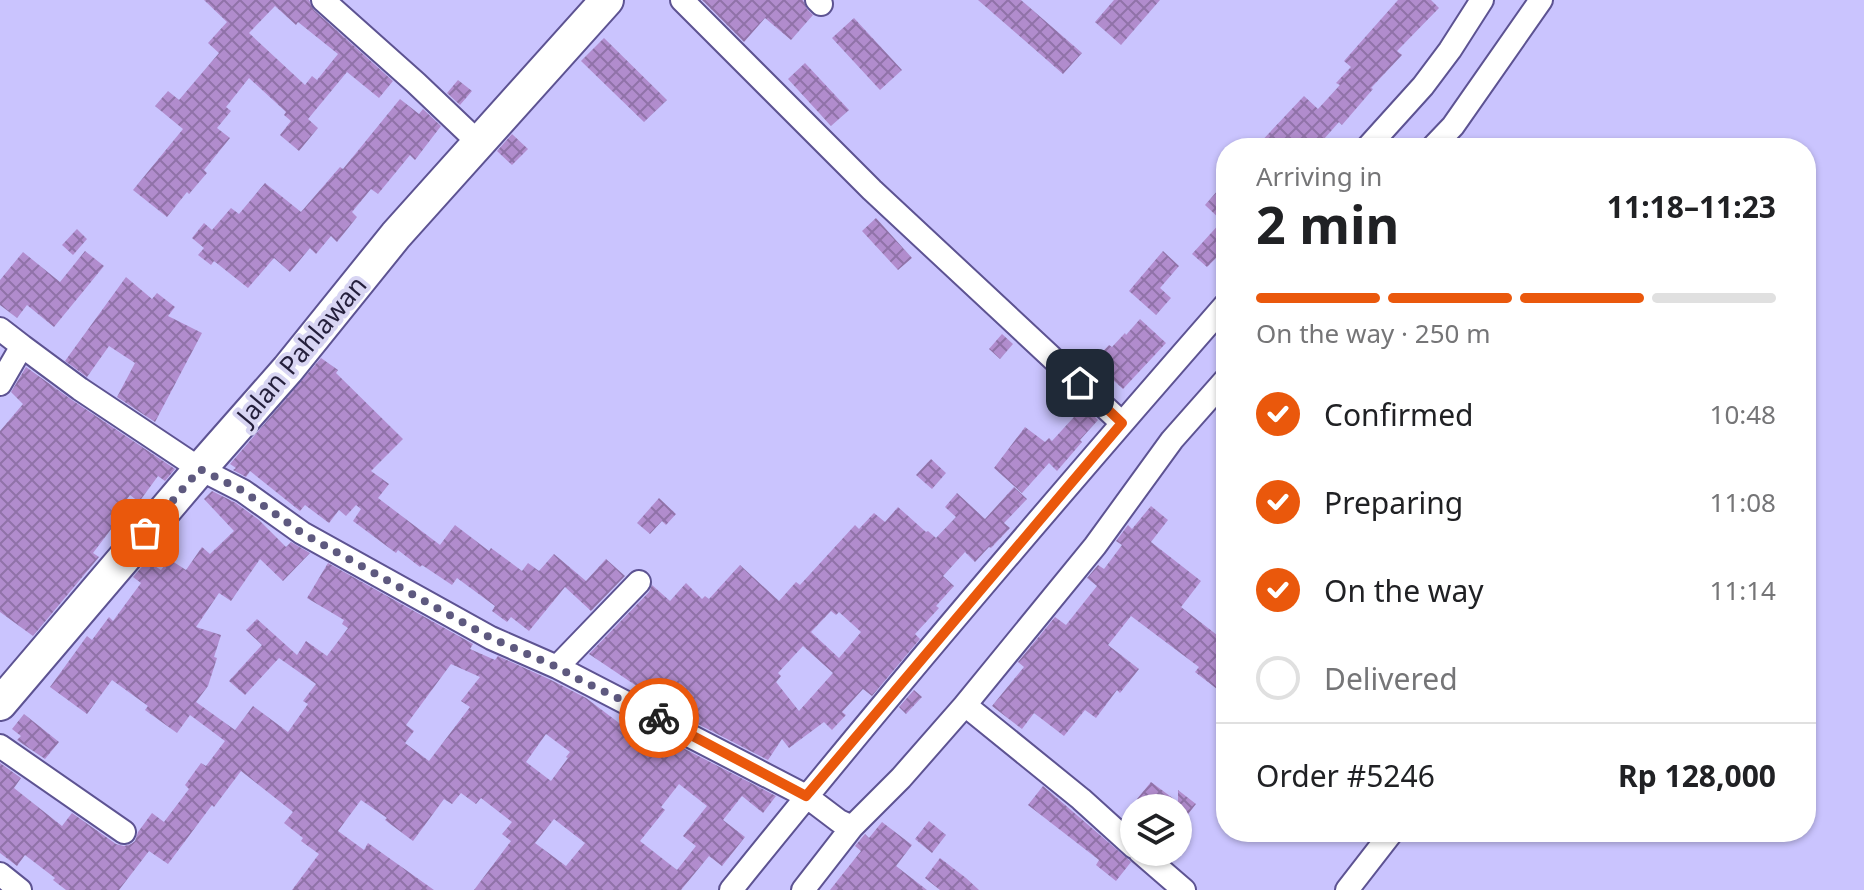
<!DOCTYPE html>
<html lang="en">
<head>
<meta charset="utf-8">
<style>
  :root { --surface:#fff; --page:#f6f6f6; --text:#202124; --muted:#757577; --line:#e0e0e0; --accent:#ea580c }
  body { margin:0; font-family:"Noto Sans",sans-serif; background:var(--page); color:var(--text); height:100vh; display:flex; flex-direction:column; font-size:30px; white-space:nowrap }
  * { box-sizing:border-box; margin:0 }
  p { font-size:26px; color:var(--muted) }
  .icon { flex:none; width:44px; height:44px; fill:none; stroke:currentColor; stroke-width:2; stroke-linecap:round; stroke-linejoin:round }
  .map { position:relative; flex:1; overflow:hidden }
  .sheet { position:absolute; left:1216px; top:138px; width:600px; height:704px; display:flex; flex-direction:column; background:var(--surface); border-radius:32px; box-shadow:0 2px 6px #0004 }
  .sheet>* { flex:none }
  .buttons { position:absolute; left:1120px; top:794px; display:grid; gap:16px }
  .buttons a { display:grid; place-items:center; width:72px; height:72px; border-radius:50%; background:var(--surface); box-shadow:0 2px 6px #0004; font-size:40px }
  .pin { position:absolute; display:grid; place-items:center; width:68px; height:68px; color:#fff; margin:-34px; border-radius:16px; box-shadow:0 4px 12px #0006 }
  .courier { position:absolute; display:grid; place-items:center; width:80px; height:80px; margin:-40px; border:6px solid #ea580c; border-radius:50%; background:#fff; color:#222; box-shadow:0 2px 10px #0007 }
  .summary em { font-style:normal; font-weight:700 }
  .summary div { display:flex; flex-direction:column-reverse }
  .summary { display:flex; align-items:center; justify-content:space-between; height:136px; padding:0 40px }
  h1 { font-size:52px; font-weight:700; line-height:60px }
  .bar { display:grid; grid-template-columns:repeat(4,1fr); gap:12px 8px; align-content:center; height:96px; padding:0 40px }
  .bar i { height:10px; border-radius:6px; background:var(--line) }
  .bar .active { background:var(--accent) }
  .bar p { grid-column:span 4 }
  .line { display:flex; align-items:center; gap:20px; padding:0 40px; border-top:2px solid var(--line) }
  .line div { flex:1 }
  ol { padding:0 40px; list-style:none }
  li { display:flex; align-items:center; gap:24px; height:88px }
  li p { margin-inline-start:auto }
  li .icon { padding:8px; border-radius:50%; background:var(--accent); color:#fff; stroke-width:4 }
  li:last-child { color:var(--muted) }
  li i { width:44px; height:44px; border:4px solid var(--line); border-radius:50% }
  .map>svg:first-child { display:block }
</style>
</head>
<body>
<div class="map">
<svg width="1864" height="890" viewBox="0 0 1864 890">
  <defs>
    <pattern id="building-cross-hatch" width="8" height="8" patternUnits="userSpaceOnUse" patternTransform="scale(2)"><rect width="8" height="8" fill="#b18ccd"/><path d="M0 0l8 8M0 8l8-8" fill="none" stroke="#9072a8"/></pattern>
  </defs>
  <rect width="100%" height="100%" fill="#cac4fe"/>
  <!-- building -->
  <path fill="url(#building-cross-hatch)" fill-rule="evenodd" d="M204,0H309L314,10L393,81L379,98L347,72L308,119L318,128L299,151L280,135L291,121L284,115L286,112L249,78L226,107L231,111L217,128L230,138L204,170L207,173L189,194L187,192L167,217L133,190L183,129L155,106L168,91L179,100L219,53L208,43L227,22ZM275,6L296,25L298,22L338,54L317,80L312,76L305,85L249,33Z
    M702,0H803L807,9L813,15L791,40L765,18L744,42Z
    M978,0H1021L1082,53L1063,74Z
    M1114,0H1160L1121,45L1095,22Z
    M1398,0H1431L1439,8L1397,51L1402,55L1371,88L1373,89L1342,125L1339,122L1316,148H1255L1304,96L1318,109L1340,85L1336,83L1351,67L1344,61Z
    M854,18L902,70L880,90L832,38Z
    M604,38L667,100L644,122L581,61Z
    M805,63L849,110L831,126L788,79Z
    M458,80L472,91L460,105L447,93Z
    M400,99L419,114L423,109L441,126L415,160L410,155L378,194L371,189L352,212L357,217L337,242L331,236L316,254L310,248L290,272L274,258L248,288L214,261L211,265L198,255L204,248L192,238L204,223L212,230L231,208L239,214L265,183L301,212L340,167L343,169Z
    M512,134L528,149L512,165L497,151Z
    M1226,181V251L1218,260L1216,258L1207,267L1192,254L1222,221L1205,205Z
    M876,218L912,258L898,270L862,231Z
    M77,229L87,239L73,255L62,245Z
    M85,251L104,266L54,327L27,305L17,318L0,305V280L23,252L60,282Z
    M1163,251L1179,266L1160,288L1171,298L1156,315L1129,291Z
    M126,277L152,299L157,293L175,307L168,316L202,333L155,422L117,397L135,363L109,346L87,377L65,361Z
    M1140,319L1166,343L1123,389L1093,362L1109,345L1112,347L1125,333L1126,335Z
    M1002,334L1013,344L1000,359L989,349Z
    M321,358L338,370L336,373L403,439L371,471L389,484L378,498L440,545L455,525L489,551L491,548L522,571L528,563L539,571L554,554L586,581L606,559L625,576L591,611L565,587L529,631L511,617L507,622L492,611L495,606L457,578L452,585L422,565L420,567L398,550L396,553L353,521L361,509L356,505L346,516L339,510L329,523L305,505L300,511L250,471L246,477L233,470L236,468L230,464Z
    M26,367L72,400L175,469L165,481L158,476L139,502L130,495L111,521L115,524L93,553L99,557L33,636L0,612V431L23,404L11,392Z
    M1084,406L1098,420L1080,440L1082,442L1057,471L1049,463L1022,493L994,468L1025,427L1045,442L1049,438L1052,441Z
    M931,459L946,473L932,489L916,475Z
    M1014,487L1027,499L1004,523L1010,528L991,548L989,547L975,562L965,552L943,576L954,586L936,606L939,608L915,634L920,639L872,696L863,689L842,712L846,715L832,730L824,722L789,748L782,739L768,760L655,702L656,700L644,691L589,654L649,592L652,585L670,601L686,583L702,599L705,596L709,599L740,565L779,601L796,582L800,585L855,525L859,529L874,513L885,522L898,507L926,532L928,531L936,538L956,517L945,507L957,493L985,519ZM831,611L836,615L839,612L861,632L839,658L811,632ZM803,646L833,673L799,711L776,682L781,676L778,673Z
    M212,491L236,503L259,520L286,547L291,542L310,553L283,581L260,559L231,601L219,593L196,627L221,635L214,657L217,658L208,686L196,702L235,730L253,706L288,732L308,704L303,701L316,684L279,658L245,695L229,681L262,645L246,630L257,619L297,655L306,641L327,656L348,628L342,624L344,620L307,598L328,563L473,644L470,649L495,660L498,656L551,680L586,698L639,738L646,729L776,796L763,813L742,796L723,820L745,837L722,866L709,856L681,890H474L511,841L502,834L512,822L481,798L476,804L461,793L452,804L444,799L413,841L385,820L387,818L361,800L338,831L364,850L368,843L434,890H292L319,854L301,841L303,838L284,823L293,812L241,771L214,807L212,805L168,864L149,851L119,890H66L53,880L55,878L25,855L17,866L0,853V763L21,778L14,788L62,826L72,813L116,844L124,846L131,844L135,841L138,832L152,813L164,822L189,789L185,785L201,763L206,766L225,741L190,715L177,733L145,710L148,706L112,680L87,714L50,687L87,636L92,640L109,617L113,621L141,583L133,577L147,561L161,570L169,559L186,570L202,547L210,554L234,531L204,499ZM451,664L480,677L461,701L470,707L429,761L405,743L414,731L406,725ZM546,734L570,752L566,757L568,758L551,781L526,762ZM679,784L707,806L683,836L696,846L677,870L640,841L665,810L661,807ZM554,819L585,843L566,866L535,843Z
    M659,498L676,514L666,525L662,521L650,534L637,523Z
    M1151,506L1168,520L1151,542L1201,581L1181,607L1226,642V696L1195,672L1199,667L1131,616L1108,645L1139,669L1120,693L1117,690L1096,718L1085,710L1064,736L1034,713L1022,729L992,706L1024,667L1018,662L1055,617L1066,625L1097,586L1087,578L1098,565L1104,569L1122,545L1116,541L1128,525L1132,529Z
    M914,690L922,697L906,714L899,707Z
    M24,714L59,742L45,759L17,740L21,736L12,729Z
    M1151,782L1178,802V790L1196,804L1178,827V808H1148L1137,799Z
    M1043,786L1129,860L1131,862L1116,881L1096,865L1099,860L1028,805Z
    M929,821L946,835L932,853L915,839Z
    M882,822L912,845L896,866L927,890H830L861,851L855,846L865,834L869,838Z
    M940,858L966,878L979,890H940L925,878Z"/>
  <g fill="none" stroke-linecap="round" stroke-linejoin="round">
    <defs>
      <path id="street" d="M323,0L416,83L478,142
        M682,0L872,190L1122,423
        M817,0L821,4
        M1367,148L1423,86L1450,50L1482,0
        M1432,148L1453,126L1541,0
        M0,329L22,346
        M0,384L22,346L80,389L200,469L243,491L302,533L491,638L557,667L806,796L839,821L852,827
        M557,667L639,582
        M965,705L1081,799L1134,847
        M0,746L124,832
        M1140,852L1184,890
        M0,874L20,890
        M731,890C891,691 1058,496 1226,304
        M803,890L852,827L901,778L965,705L1095,546L1172,440L1226,379
        M1347,890L1392,832"/>
      <path id="secondary" d="M0,704L200,469L288,369L396,235L607,0"/>
    </defs>
    <!-- street casing -->
    <use href="#street" stroke="#5d5392" stroke-width="26"/>
    <!-- secondary casing -->
    <use href="#secondary" stroke="#5d5392" stroke-width="36"/>
    <!-- street -->
    <use href="#street" stroke="#fff" stroke-width="22"/>
    <!-- secondary -->
    <use href="#secondary" stroke="#fff" stroke-width="32"/>
  </g>
  <g fill="none" stroke-linecap="round" stroke-linejoin="round">
    <!-- done -->
    <path stroke="#5e597f" stroke-width="8" stroke-dasharray="0 14.4" d="M145,533L200,469L243,491L302,533L491,638L557,667L580,680L659,718"/>
    <!-- route -->
    <path stroke="#ea580c" stroke-width="10" d="M659,718L806,796L1122,423L1080,383"/>
  </g>
  <g text-anchor="middle" dominant-baseline="central" stroke-width="8" stroke-linejoin="round" paint-order="stroke">
    <!-- street labels -->
    <g font-size="26" fill="#241f3b" stroke="#d8d5f3">
      <text transform="translate(301 350) rotate(-50)">Jalan Pahlawan</text>
    </g>
  </g>
</svg>
<div class="buttons">
<a><svg class="icon" aria-label="layers" viewBox="0 0 24 24"><path d="M12 4l9 5-9 5-9-5zM3 14l9 5 9-5"/></svg></a>
</div>
<div class="pin" style="left:145px;top:533px;background:#ea580c"><svg class="icon" aria-label="bag" viewBox="0 0 24 24"><path d="M5 8h14l-1 12H6zM9 8a3 3 0 0 1 6 0"/></svg></div>
<div class="pin" style="left:1080px;top:383px;background:#1f2937"><svg class="icon" aria-label="home" viewBox="0 0 24 24"><path d="M3 11l9-7 9 7M6 9v11h12V9"/></svg></div>
<div class="courier" style="left:659px;top:718px"><svg class="icon" aria-label="bike" viewBox="0 0 24 24"><circle cx="6" cy="16" r="4"/><circle cx="18" cy="16" r="4"/><path d="M6 16l4-8h5l3 8M10 8l3 8H6M13 5h3"/></svg></div>
<section class="sheet">
<div class="summary"><div><h1>2 min</h1><p>Arriving in</p></div><em>11:18–11:23</em></div>
<div class="bar"><i class="active"></i><i class="active"></i><i class="active"></i><i></i><p>On the way · 250 m</p></div>
<ol>
<li><svg class="icon" aria-label="check" viewBox="0 0 24 24"><path d="M5 12l5 5 9-10"/></svg>Confirmed<p>10:48</p></li>
<li><svg class="icon" aria-label="check" viewBox="0 0 24 24"><path d="M5 12l5 5 9-10"/></svg>Preparing<p>11:08</p></li>
<li><svg class="icon" aria-label="check" viewBox="0 0 24 24"><path d="M5 12l5 5 9-10"/></svg>On the way<p>11:14</p></li>
<li><i></i>Delivered</li>
</ol>
<div class="line" style="height:104px"><div>Order #5246</div><b>Rp 128,000</b></div>
</section>
</div>
</body>
</html>
